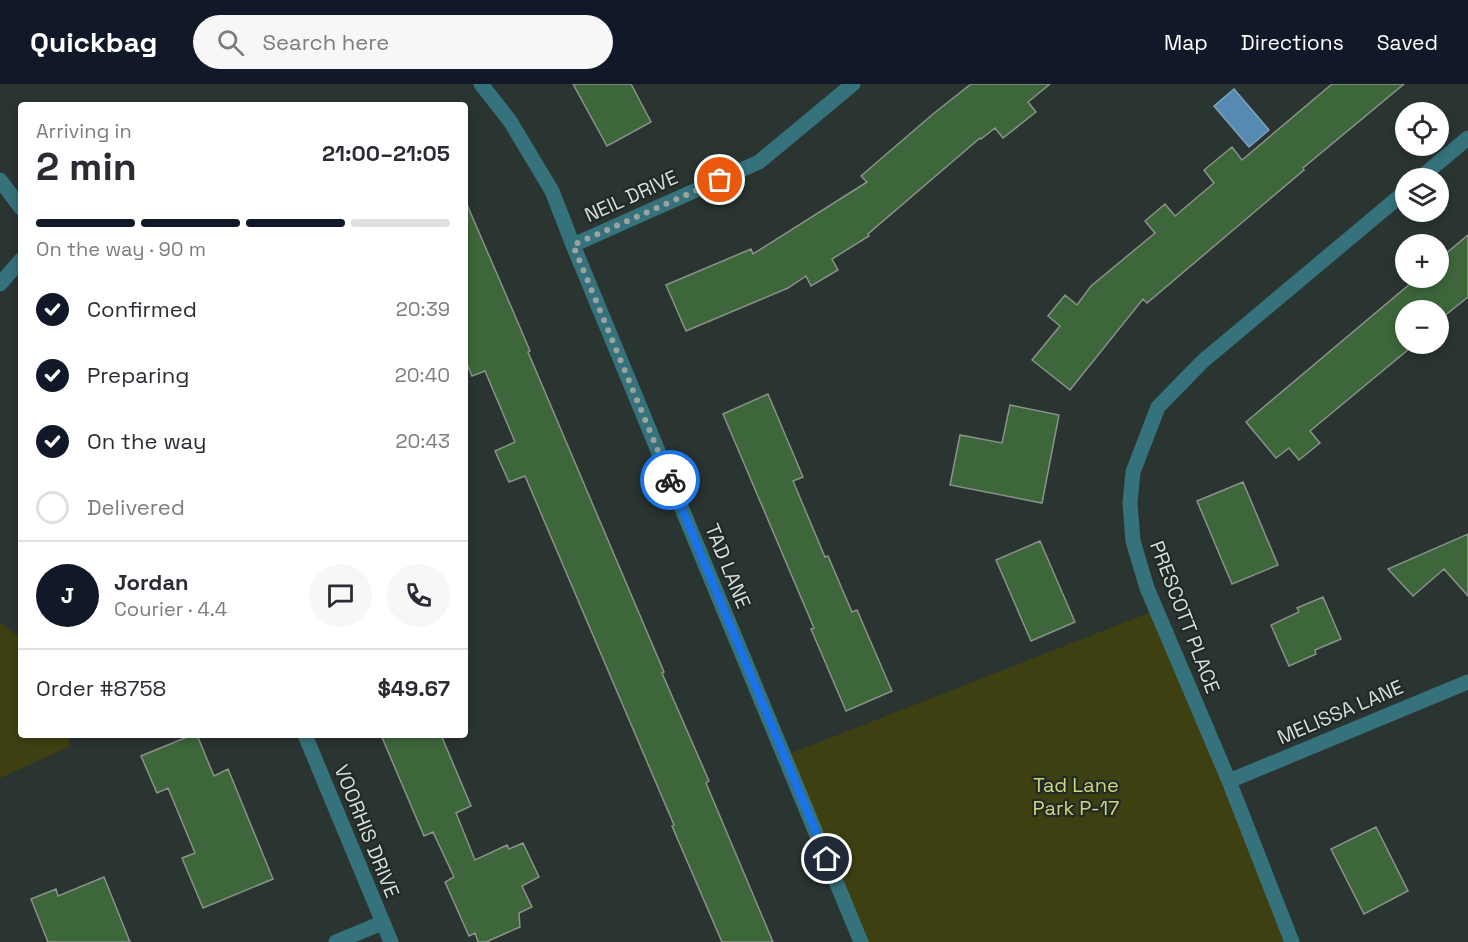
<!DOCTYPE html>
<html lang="en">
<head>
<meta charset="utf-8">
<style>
  :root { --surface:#fff; --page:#f7f7f7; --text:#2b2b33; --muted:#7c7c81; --line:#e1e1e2; --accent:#111827 }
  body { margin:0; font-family:"Space Grotesk",sans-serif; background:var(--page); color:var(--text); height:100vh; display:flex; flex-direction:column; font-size:22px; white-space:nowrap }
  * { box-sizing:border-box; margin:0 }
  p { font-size:20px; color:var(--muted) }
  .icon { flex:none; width:33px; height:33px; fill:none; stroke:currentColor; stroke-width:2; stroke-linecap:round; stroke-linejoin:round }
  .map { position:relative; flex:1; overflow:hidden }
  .panel { position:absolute; left:18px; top:18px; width:450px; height:636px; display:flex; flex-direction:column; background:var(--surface); border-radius:6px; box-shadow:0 3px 9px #0003 }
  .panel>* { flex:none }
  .controls { position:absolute; left:1395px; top:18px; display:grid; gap:12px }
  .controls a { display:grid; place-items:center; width:54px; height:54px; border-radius:50%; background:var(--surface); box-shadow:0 3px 9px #0003; font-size:30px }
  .pin { position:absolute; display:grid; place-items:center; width:51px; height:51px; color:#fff; margin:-26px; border:3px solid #fff; border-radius:50%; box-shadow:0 2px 6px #0007 }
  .courier { position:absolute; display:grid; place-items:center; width:60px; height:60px; margin:-30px; border:4px solid #1a73e8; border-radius:50%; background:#fff; color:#222; box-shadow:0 2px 8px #0007 }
  .summary em { font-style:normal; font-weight:700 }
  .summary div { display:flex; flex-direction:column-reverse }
  .summary { display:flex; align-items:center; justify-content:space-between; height:102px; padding:0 18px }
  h1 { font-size:39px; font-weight:700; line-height:45px }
  .bar { display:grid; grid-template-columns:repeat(4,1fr); gap:9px 6px; align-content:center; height:72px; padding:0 18px }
  .bar i { height:8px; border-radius:4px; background:var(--line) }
  .bar .current { background:var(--accent) }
  .bar p { grid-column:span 4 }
  .line { display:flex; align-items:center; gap:15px; padding:0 18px; border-top:2px solid var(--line) }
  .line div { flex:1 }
  .round { display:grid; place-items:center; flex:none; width:63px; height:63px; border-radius:32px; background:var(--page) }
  ol { padding:0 18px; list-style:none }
  li { display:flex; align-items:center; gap:18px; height:66px }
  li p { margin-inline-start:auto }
  li .icon { padding:6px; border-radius:50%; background:var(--accent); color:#fff; stroke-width:4 }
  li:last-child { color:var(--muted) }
  li i { width:33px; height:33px; border:3px solid var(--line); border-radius:50% }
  header { display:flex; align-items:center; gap:36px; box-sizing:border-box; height:84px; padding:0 30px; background:var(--accent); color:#fff }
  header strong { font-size:28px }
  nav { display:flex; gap:33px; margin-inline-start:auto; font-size:21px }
  .search { width:420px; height:54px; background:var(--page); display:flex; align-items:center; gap:15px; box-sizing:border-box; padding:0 21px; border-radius:33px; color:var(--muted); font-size:22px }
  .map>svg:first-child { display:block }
</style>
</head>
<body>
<header>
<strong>Quickbag</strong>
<div class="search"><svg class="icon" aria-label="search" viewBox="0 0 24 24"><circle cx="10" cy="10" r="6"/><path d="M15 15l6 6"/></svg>Search here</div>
<nav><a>Map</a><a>Directions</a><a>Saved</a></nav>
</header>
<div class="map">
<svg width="1468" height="858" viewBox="0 0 1468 858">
  <rect width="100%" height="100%" fill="#2a3431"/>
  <!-- green -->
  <path fill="#3f4011" d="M1156,526L1291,858H861L784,672Z
    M0,538L21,555V651H67L71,662L0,694Z"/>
  <!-- water -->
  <path fill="#568ab2" stroke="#7da4bf" stroke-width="1.5" d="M1234,5L1269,46L1249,63L1214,22Z"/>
  <!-- building -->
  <path fill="#3d663b" stroke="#8a928a" stroke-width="1.5" d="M573,0H631L651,38L607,62Z
    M971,0H1050L1028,18L1036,28L1003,54L995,44L981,55L980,54L868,150L869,152L832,175L838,186L811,202L806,192L788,204L686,247L666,201L751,165L753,170L867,98L861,92L933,30Z
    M1332,0H1404L1303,84L1304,86L1147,219L1143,215L1070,306L1032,276L1060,242L1048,232L1065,211L1077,221L1091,202L1155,149L1145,137L1165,120L1175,132L1214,99L1204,86L1232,63L1242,76Z
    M465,116L513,227L530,267L528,268L664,588L662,589L709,697L706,699L773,858H722L672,742L674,741L525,392L509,398L495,367L515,358L485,287L472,292L465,275Z
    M1468,151V213L1438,237V226H1406V260H1415L1310,347L1320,359L1299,376L1289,364L1276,374L1246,338L1417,194H1438V176Z
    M768,310L803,393L793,397L825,473L828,472L852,528L857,526L892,607L846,627L811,545L814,544L723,330Z
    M1010,321L1059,331L1042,419L950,401L960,351L1002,359Z
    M1243,398L1278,481L1232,500L1197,417Z
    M1468,450V512L1444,485L1413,512L1388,485Z
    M1040,457L1075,538L1031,557L996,476Z
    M1323,513L1341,555L1315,566L1316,570L1289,582L1271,541L1299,528L1297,524Z
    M192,651H197L214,692L228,685L273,795L203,824L182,774L195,769L168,704L157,709L141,672Z
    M381,651H441L471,722L456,729L475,776L507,761L509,765L523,759L539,793L522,802L532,823L519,829L520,843L486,858H478L475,849L469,852L445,798L454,793L433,748L424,752Z
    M1376,743L1408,807L1364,830L1331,765Z
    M104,793L130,858H48L31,815L56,805L58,812Z"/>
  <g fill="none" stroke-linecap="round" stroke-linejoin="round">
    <!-- minor -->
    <path stroke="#35727b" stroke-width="15" d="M481,0L510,37L552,107L573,161L861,858
      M1420,94L1468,54
      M0,96L21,124
      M573,161L759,78L853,0
      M0,200L21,176
      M305,651L391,858
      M1229,697L1468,598
      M336,858L382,839
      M1292,858L1229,697L1147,504L1133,457L1130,419L1133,388L1158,323L1203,277L1406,107"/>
  </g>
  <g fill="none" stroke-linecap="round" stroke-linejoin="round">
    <!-- done -->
    <path stroke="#9ba3a1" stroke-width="6" stroke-dasharray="0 10.8" d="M670,396L573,161L720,96"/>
    <!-- route -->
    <path stroke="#1a73e8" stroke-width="8" d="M670,396L827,775"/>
  </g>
  <g text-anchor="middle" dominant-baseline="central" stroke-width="4.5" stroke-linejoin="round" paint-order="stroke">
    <!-- street labels -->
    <g font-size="20" fill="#d8dfdd" stroke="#202a27">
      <text transform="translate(631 112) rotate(-24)">NEIL DRIVE</text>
      <text transform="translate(728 482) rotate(68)">TAD LANE</text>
      <text transform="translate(1185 533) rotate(69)">PRESCOTT PLACE</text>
      <text transform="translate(1340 628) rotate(-23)">MELISSA LANE</text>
      <text transform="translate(367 747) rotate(68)">VOORHIS DRIVE</text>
    </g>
    <!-- park labels -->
    <g font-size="20" fill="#d3d57c" stroke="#202a27">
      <text x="1076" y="701">Tad Lane<tspan x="1076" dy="23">Park P-17</tspan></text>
    </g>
  </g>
</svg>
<div class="controls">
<a><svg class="icon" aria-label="locate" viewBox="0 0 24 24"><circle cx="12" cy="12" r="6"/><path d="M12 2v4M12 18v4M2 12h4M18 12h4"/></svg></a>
<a><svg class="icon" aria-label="layers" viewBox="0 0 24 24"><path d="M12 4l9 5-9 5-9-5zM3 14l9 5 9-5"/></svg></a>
<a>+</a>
<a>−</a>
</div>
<div class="pin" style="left:720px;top:96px;background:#ea580c"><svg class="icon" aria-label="bag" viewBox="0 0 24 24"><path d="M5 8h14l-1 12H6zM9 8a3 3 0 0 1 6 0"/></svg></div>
<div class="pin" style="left:827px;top:775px;background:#1f2937"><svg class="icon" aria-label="home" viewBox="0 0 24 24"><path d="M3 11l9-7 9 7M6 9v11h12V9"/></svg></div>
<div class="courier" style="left:670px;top:396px"><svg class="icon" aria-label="bike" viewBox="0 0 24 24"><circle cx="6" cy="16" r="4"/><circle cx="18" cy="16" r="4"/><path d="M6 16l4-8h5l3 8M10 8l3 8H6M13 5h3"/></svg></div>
<section class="panel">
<div class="summary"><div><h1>2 min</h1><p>Arriving in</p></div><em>21:00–21:05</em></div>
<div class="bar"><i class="current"></i><i class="current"></i><i class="current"></i><i></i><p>On the way · 90 m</p></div>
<ol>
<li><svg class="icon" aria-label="check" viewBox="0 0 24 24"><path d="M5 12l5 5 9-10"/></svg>Confirmed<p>20:39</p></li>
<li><svg class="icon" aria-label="check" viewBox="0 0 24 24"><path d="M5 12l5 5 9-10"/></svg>Preparing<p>20:40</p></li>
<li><svg class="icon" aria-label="check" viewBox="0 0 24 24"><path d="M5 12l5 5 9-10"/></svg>On the way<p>20:43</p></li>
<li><i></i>Delivered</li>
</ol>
<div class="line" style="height:108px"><b class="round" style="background:var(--accent);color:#fff">J</b><div><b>Jordan</b><p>Courier · 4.4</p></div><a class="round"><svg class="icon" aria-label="chat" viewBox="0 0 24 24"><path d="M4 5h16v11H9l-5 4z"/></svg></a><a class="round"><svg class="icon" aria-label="phone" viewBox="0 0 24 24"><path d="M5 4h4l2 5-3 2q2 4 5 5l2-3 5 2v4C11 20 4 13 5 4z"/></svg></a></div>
<div class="line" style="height:78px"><div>Order #8758</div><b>$49.67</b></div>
</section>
</div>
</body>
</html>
